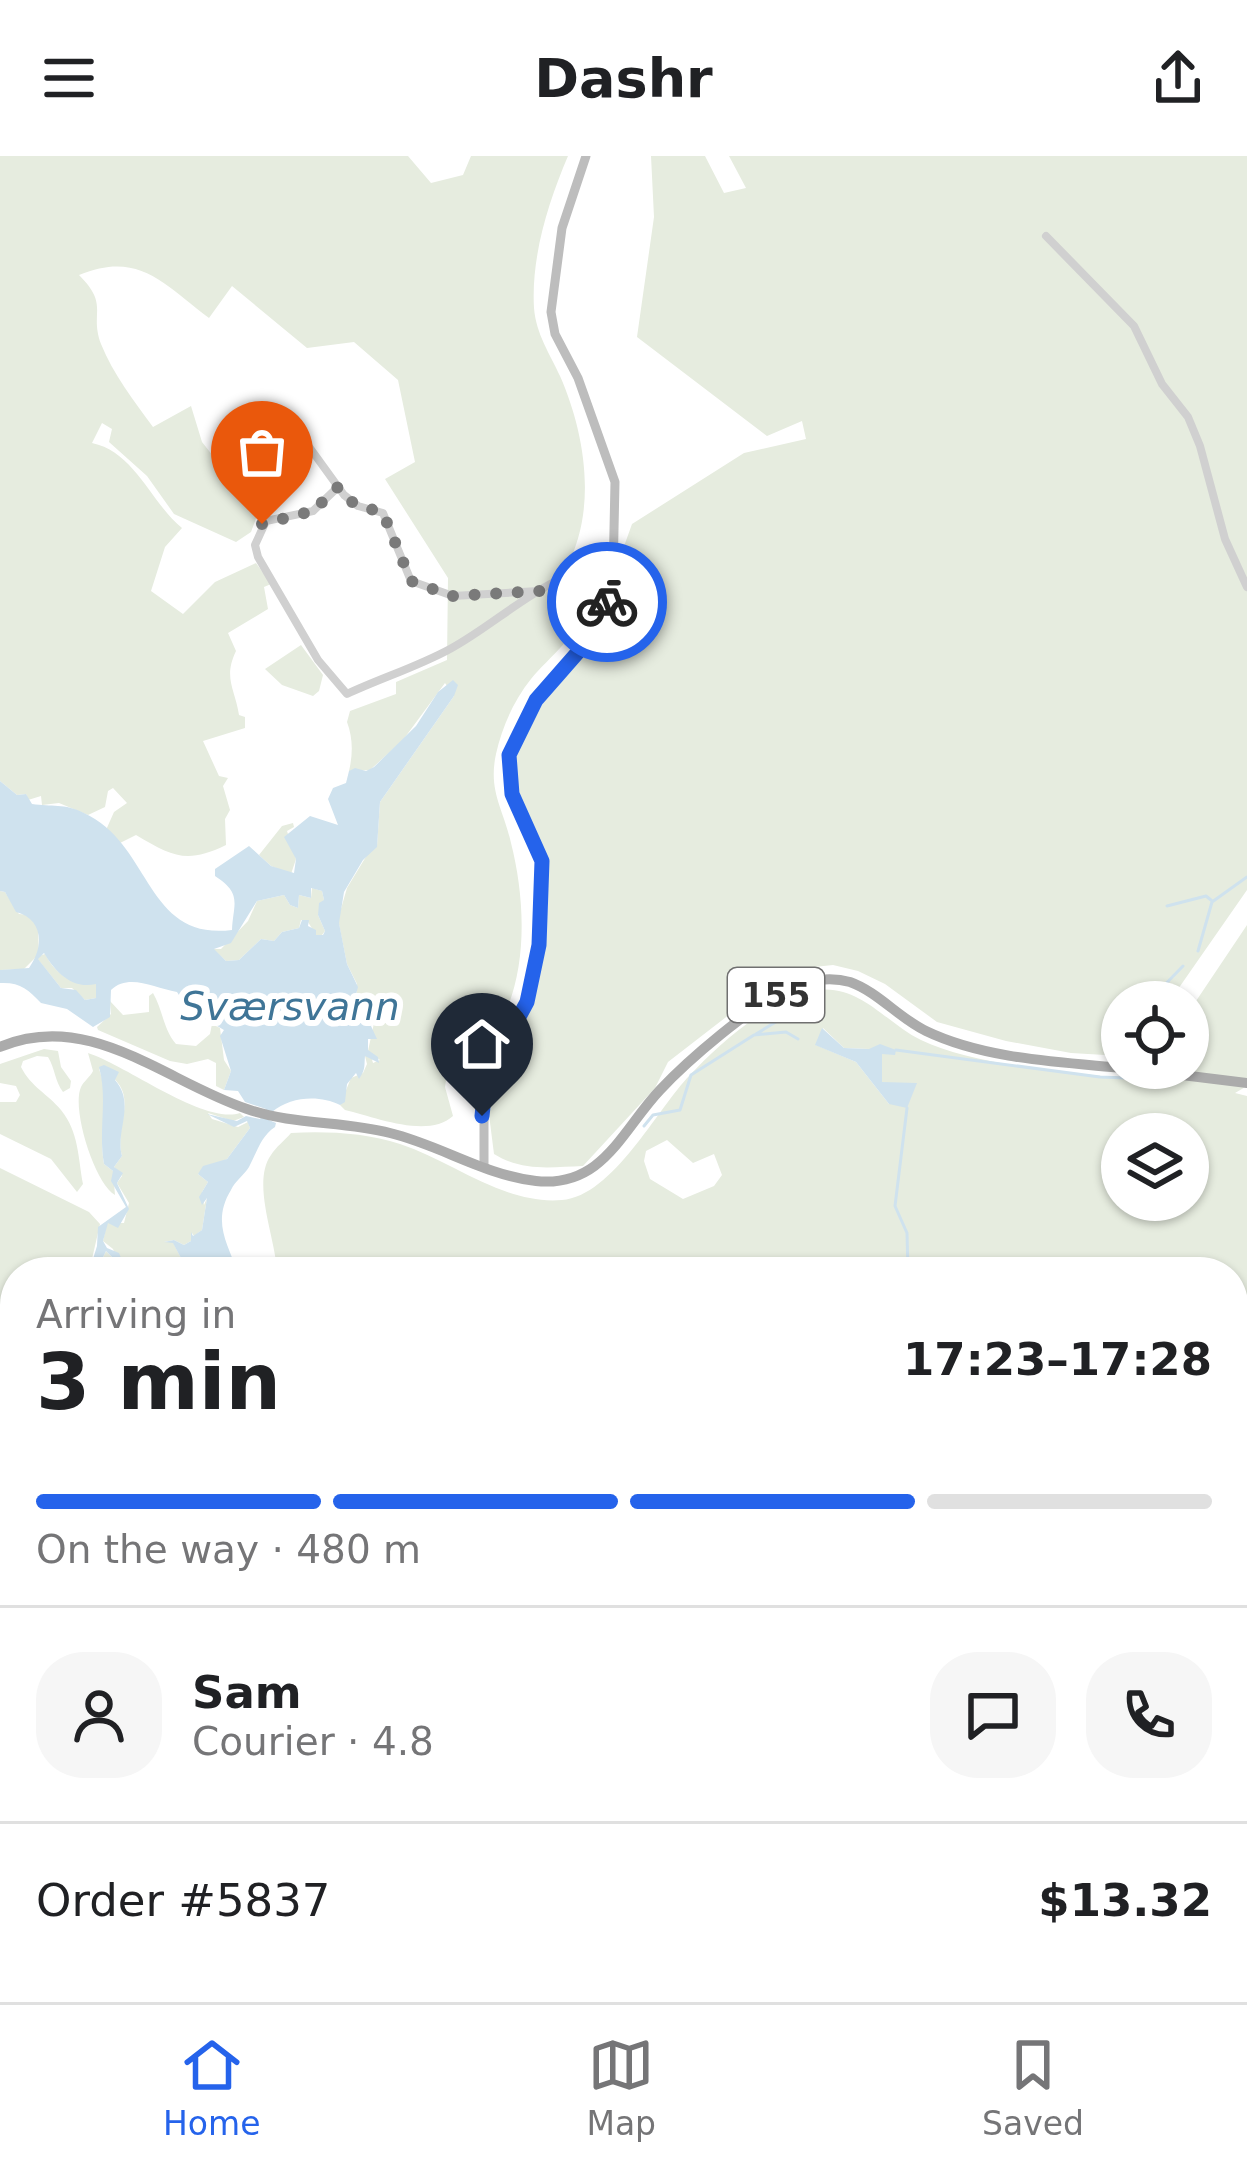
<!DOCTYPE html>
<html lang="en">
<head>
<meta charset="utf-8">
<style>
  :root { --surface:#fff; --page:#f6f6f6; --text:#202124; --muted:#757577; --line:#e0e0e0; --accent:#2563eb }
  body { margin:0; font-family:"DejaVu Sans",sans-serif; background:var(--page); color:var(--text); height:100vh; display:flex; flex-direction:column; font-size:45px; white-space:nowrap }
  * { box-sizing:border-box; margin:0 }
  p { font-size:39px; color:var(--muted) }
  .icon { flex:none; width:66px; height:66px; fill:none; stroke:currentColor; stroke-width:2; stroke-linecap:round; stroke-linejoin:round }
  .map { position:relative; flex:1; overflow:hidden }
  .drawer { position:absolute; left:0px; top:1101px; width:1248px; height:747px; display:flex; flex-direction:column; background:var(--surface); border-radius:48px 48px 0 0; box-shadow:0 3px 9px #0004 }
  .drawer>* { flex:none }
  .tools { position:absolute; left:1101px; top:825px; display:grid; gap:24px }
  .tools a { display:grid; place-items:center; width:108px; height:108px; border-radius:50%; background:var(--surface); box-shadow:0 3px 9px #0004; font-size:60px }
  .pin { position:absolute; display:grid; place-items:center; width:102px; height:102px; color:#fff; margin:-123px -51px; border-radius:50% 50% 50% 0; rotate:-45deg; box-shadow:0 0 12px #0007 }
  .pin .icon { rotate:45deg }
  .courier { position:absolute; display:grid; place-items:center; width:120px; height:120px; margin:-60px; border:9px solid #2563eb; border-radius:50%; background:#fff; color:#222; box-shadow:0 3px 15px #0007 }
  .summary em { font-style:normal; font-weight:700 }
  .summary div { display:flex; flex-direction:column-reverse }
  .summary { display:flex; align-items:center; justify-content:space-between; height:204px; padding:0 36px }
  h1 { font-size:78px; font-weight:700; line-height:90px }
  .bar { display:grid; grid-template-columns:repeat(4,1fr); gap:18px 12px; align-content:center; height:144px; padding:0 36px }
  .bar i { height:15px; border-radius:9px; background:var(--line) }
  .bar .current { background:var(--accent) }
  .bar p { grid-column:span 4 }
  .line { display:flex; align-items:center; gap:30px; padding:0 36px; border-top:3px solid var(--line) }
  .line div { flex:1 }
  .round { display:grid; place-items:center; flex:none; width:126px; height:126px; border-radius:48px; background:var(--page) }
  header { display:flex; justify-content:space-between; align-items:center; height:156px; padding:0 36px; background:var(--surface); font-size:54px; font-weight:700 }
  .tab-bar { display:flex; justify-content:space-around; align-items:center; height:168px; border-top:3px solid var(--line); background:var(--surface); font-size:33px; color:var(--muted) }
  .tab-bar a { display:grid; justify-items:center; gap:6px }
  .tab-bar .current { color:var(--accent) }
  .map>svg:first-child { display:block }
</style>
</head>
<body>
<header><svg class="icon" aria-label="menu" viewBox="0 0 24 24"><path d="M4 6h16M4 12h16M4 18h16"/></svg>Dashr<svg class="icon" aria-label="share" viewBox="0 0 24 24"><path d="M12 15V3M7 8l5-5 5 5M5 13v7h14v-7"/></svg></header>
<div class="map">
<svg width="1247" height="1846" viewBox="0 0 1247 1846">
  <rect width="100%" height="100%" fill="#fff"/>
  <!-- green -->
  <path fill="#e6ecdf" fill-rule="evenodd" d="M0,0H408L431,27L463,19L471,0H568C548,47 531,101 534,152C536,178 550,198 560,220C585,277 597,351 568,408C577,421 587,433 585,449C581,478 548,502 531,523C514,544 502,571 496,598C488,635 503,652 511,687C527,750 530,837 484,891C475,902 459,909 447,918L445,931L453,960C428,983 375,961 345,954L340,949L351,922L363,917L367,908L365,900H371L373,907L380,904L368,895L374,867L356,844L357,828L347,808L338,763L347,732L367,699L377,690L380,646L454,540L445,527L403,584L370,614L349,615C353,598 353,582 347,566L350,555L396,538V526L447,504L448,422L385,323L415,306L398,224L354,186L307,192L232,130L209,162C164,128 139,94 79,119C110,150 89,156 101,188C113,218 134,245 153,271L191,250L202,286L258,357L251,376L236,386L174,358L147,320L109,286L112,273L102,267L92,287C135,296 151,347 182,372L165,391L151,435L183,458L215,426L256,407L271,428L264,431L268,453L228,477L236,495C223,522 235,533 239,559L245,561V572L203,585L219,620L228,622L223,630L230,654L225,663L226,689C187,708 173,701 136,679L120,687L106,674L114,656L127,647L113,632L108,635L105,651L88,659L59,647L42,649L41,640L28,644L26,638L17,639L0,625Z
    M651,0H705L724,37L746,32L729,0H1247V734L1169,846H1122V900L1071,897L1006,885L937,866L885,828L858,815L833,809L805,812L774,824L668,906L655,932L583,1010C551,1011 523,1016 494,998L487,943L497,907L521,872L537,833L548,748L546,704L514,628L513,607L521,582L545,543L586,499L606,468L618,435L622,396L632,368L744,297L806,283L802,265L767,280L637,181L654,61Z
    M301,489L323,519L319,535L313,540L282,529L265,513Z
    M293,667L294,671L287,675L296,703L291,718L271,710L259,699L282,670Z
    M312,732L322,735L324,744L318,759L325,775L322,779H316L308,766L301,764L299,772L282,776L274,785L261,783L239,804L226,805L213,793H221L248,765L257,745L284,739L290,749L298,752L299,739L311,742Z
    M0,735L5,736L19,758L30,759L38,771L39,800L45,798C55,817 70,829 96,828V842L85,844L72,832H61L36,801L24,813L0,814Z
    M1247,769V930L1235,937L1247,940V1435L1233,1441V1116H277C276,1083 251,1027 271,999C276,991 285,984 291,977C327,975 366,977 400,988C453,1005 503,1049 562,1044C613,1040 657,953 690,919C719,888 774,839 817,834C860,828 886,867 921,884C979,912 1079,916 1144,925L1151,912H1188V857ZM823,872L844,892L896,894L882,898V926L891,928L889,948L856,906L816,889ZM1122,978H1188V1044H1122ZM667,984L693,1007L714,998L722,1019L714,1030L683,1043L650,1023L644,1005L646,995Z
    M153,837C163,854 163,873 176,888L196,890L210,878L212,868L220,872L224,904L231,915L224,934L216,930V907L208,903L187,908L170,905L98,874L97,871L111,858L110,845L123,859L149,856V840Z
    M44,893L58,895L61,911L71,925L70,932L63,936C55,926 55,912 48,901L37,900L23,905L21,911C31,931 48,938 61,954C79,976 78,1002 83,1028L77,1036L51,1003L0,978V946H16L20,939L16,930L0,927V908Z
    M88,897C126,909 204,969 240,957L244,961L233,965L208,957L212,963L238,971L248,966L250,972L227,1003L198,1018L208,1026L202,1036L204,1049L207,1042L202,1074L194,1080L192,1077L191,1085L184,1089L174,1084L164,1086H173L182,1104L197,1116H96L106,1095L119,1108L113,1093L103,1085L107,1067H124L129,1047L117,1027L122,1020L114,1011L122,1000C113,966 145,935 99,913C111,944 98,976 104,1008L113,1015L115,1039C95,1028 71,953 81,931C84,925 90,921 93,915Z
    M0,1012L89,1056L100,1068L89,1116H15V1254L0,1249Z
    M1247,1456V1660L1233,1645V1463Z
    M15,1525V1587L0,1591V1546Z
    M1233,1692L1247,1707V1846H923L951,1838L956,1833H1233Z
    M0,1810L15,1824V1833H29L44,1846H0Z
    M98,1833H130L141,1846H81Z
    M222,1833H576L570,1846H253L244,1837Z
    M604,1833H809L820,1846H608Z"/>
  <!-- water -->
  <path fill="#cfe2ee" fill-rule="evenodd" d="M453,524L458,529L454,540L380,646L377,691L363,704L344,736L339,767L347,808L358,831L355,842L362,853H368L374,866L371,870L377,883H368V894L378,901L379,907L365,900C364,909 366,913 359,923L356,917L347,928L345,946L340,949C320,939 291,940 272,956L269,964L276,967L275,971C261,980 257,996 249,1011C244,1019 235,1025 231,1034C212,1065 227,1087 238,1116H197L182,1104L173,1087L164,1086L174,1084L184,1089L191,1085V1076L193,1080L202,1074L207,1042L202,1049L199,1041L208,1026L198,1018L203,1010L227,1003L250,972L247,965L234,971L207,958L237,965L246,960L260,963L266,953L245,946L238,935L224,934L231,915L220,880L224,874L188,853L177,836C154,832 129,817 111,834L110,861L93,871L67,853L41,847C28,833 20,826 0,827V814L29,812C46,788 41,762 16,756L5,736L0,735V625L17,639L26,638L32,648C52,651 64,647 84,657C152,688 145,785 232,774C233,748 243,738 215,720V713L249,690L271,710L294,717L296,703L284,681L310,660L338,669L328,643L333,632L346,627L349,615L355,612L366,615L374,611L416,570L438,536ZM311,732L322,735L324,744L319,747L318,759L325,775L323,779H316V774L308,770L309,764H302L299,772L282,776L274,785L261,783L239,804L226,805L214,793L231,787L257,745L284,739L290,749L298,752L299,739L311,742ZM44,797C54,814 71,834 96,828V842L85,844L76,834L61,832L38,803Z
    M822,872L844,892L869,893L880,888L896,894L895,899L882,898V926L917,927L907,952L889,948L856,906L815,889Z
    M104,909L119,916L115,924C136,948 115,975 122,1000L114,1011L123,1017L117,1027L129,1053L118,1072L108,1067L103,1085L107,1092L119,1097L123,1107L119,1108L106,1095L96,1116H89L97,1090L98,1071L126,1051L111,1025L113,1015L104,1008C98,975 108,943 99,911Z
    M15,1483V1525L0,1545V1505Z
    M15,1587V1706L0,1699V1591Z
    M130,1833H197L177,1846H141Z"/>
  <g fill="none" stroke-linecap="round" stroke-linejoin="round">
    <!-- stream -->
    <path stroke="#cfe2ee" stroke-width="3" d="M1167,750L1206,740L1211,744
      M1198,795L1212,746L1247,721
      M1148,846L1183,810
      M756,878L807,847L822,849
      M896,894L1100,921L1180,924
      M907,952L895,1050L907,1077L908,1116
      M644,970L653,959L680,954L691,919L754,879L786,876L798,883"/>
    <!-- minor -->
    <path stroke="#d0d0d0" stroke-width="8" d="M1046,80L1134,170L1162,228L1188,261L1200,290L1225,383L1247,431
      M286,259L344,339L358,350L383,357L411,425L453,440L539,435
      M338,331L313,355L266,365L255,389L258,401L318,504L347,538C381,522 417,511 450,493C502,465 552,411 613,409
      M0,1333L15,1337
      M1233,1448L1247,1442
      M0,1801L15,1813
      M593,1833L597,1846"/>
    <!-- secondary -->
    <path stroke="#bdbdbd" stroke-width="9" d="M484,1011V929L492,907L527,846L539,789L542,705L512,638L509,599L536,544L582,492L595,471L613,421L615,326L578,222L555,178L551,156L562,72L586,0"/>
    <!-- primary -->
    <path stroke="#ababab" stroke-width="10" d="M0,891C89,853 166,926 247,953C293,969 343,965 390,977C440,989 484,1019 536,1025C603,1032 622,974 660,934C688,904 751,850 788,833C806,824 830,820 850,826C878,836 899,862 926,875C984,903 1059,906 1122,912
      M1125,912L1247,927"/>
  </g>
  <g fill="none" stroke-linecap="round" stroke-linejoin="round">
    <!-- done -->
    <path stroke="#7a7a7a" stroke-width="12" stroke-dasharray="0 21.6" d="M262,368L313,355L338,331L354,348L383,357L411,425L452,440L540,435L577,415L614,409L607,446"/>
    <!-- route -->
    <path stroke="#2563eb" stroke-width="15" d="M482,960L486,922L527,846L539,789L542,705L512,638L509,599L536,544L586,487L607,446"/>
  </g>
  <g text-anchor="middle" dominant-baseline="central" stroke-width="12" stroke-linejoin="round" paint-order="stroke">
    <!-- shield labels -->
    <rect fill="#fff" stroke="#707070" stroke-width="3" x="728" y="812" width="96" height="54" rx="9"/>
    <g font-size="33" font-weight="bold" fill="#333">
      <text x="776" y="839">155</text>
    </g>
    <!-- water labels -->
    <g font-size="39" font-style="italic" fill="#3f7597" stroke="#fff">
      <text x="290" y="850">Sværsvann</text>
    </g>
  </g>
</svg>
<div class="tools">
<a><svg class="icon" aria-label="locate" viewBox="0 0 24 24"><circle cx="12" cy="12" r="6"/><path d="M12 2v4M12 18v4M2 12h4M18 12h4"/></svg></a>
<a><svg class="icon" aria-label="layers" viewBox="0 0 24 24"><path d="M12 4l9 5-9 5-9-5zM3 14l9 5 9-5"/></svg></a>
</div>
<div class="pin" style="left:262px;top:368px;background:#ea580c"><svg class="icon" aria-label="bag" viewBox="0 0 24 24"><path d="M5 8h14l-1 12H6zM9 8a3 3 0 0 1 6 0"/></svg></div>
<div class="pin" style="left:482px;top:960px;background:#1f2937"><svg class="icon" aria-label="home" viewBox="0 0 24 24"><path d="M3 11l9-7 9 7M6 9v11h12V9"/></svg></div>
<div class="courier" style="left:607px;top:446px"><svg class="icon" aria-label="bike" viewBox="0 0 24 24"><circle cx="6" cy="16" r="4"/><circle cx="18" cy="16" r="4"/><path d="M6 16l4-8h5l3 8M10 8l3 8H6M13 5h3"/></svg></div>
<section class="drawer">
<div class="summary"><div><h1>3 min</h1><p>Arriving in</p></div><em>17:23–17:28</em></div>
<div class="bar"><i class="current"></i><i class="current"></i><i class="current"></i><i></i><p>On the way · 480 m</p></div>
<div class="line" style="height:216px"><a class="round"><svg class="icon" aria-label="person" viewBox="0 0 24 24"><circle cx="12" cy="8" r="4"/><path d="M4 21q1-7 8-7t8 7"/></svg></a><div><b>Sam</b><p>Courier · 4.8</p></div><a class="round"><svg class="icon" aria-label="chat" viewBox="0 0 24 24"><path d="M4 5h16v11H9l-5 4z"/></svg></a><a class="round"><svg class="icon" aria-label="phone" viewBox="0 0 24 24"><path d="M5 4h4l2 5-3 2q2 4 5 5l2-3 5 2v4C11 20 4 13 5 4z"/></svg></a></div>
<div class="line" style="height:156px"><div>Order #5837</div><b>$13.32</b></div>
</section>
</div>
<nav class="tab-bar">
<a class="current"><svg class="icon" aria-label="home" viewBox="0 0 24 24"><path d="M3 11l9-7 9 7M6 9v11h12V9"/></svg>Home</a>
<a><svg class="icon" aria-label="map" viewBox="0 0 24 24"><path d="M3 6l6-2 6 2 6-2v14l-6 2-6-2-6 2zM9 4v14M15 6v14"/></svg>Map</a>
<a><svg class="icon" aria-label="saved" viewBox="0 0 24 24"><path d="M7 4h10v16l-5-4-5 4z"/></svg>Saved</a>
</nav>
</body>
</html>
